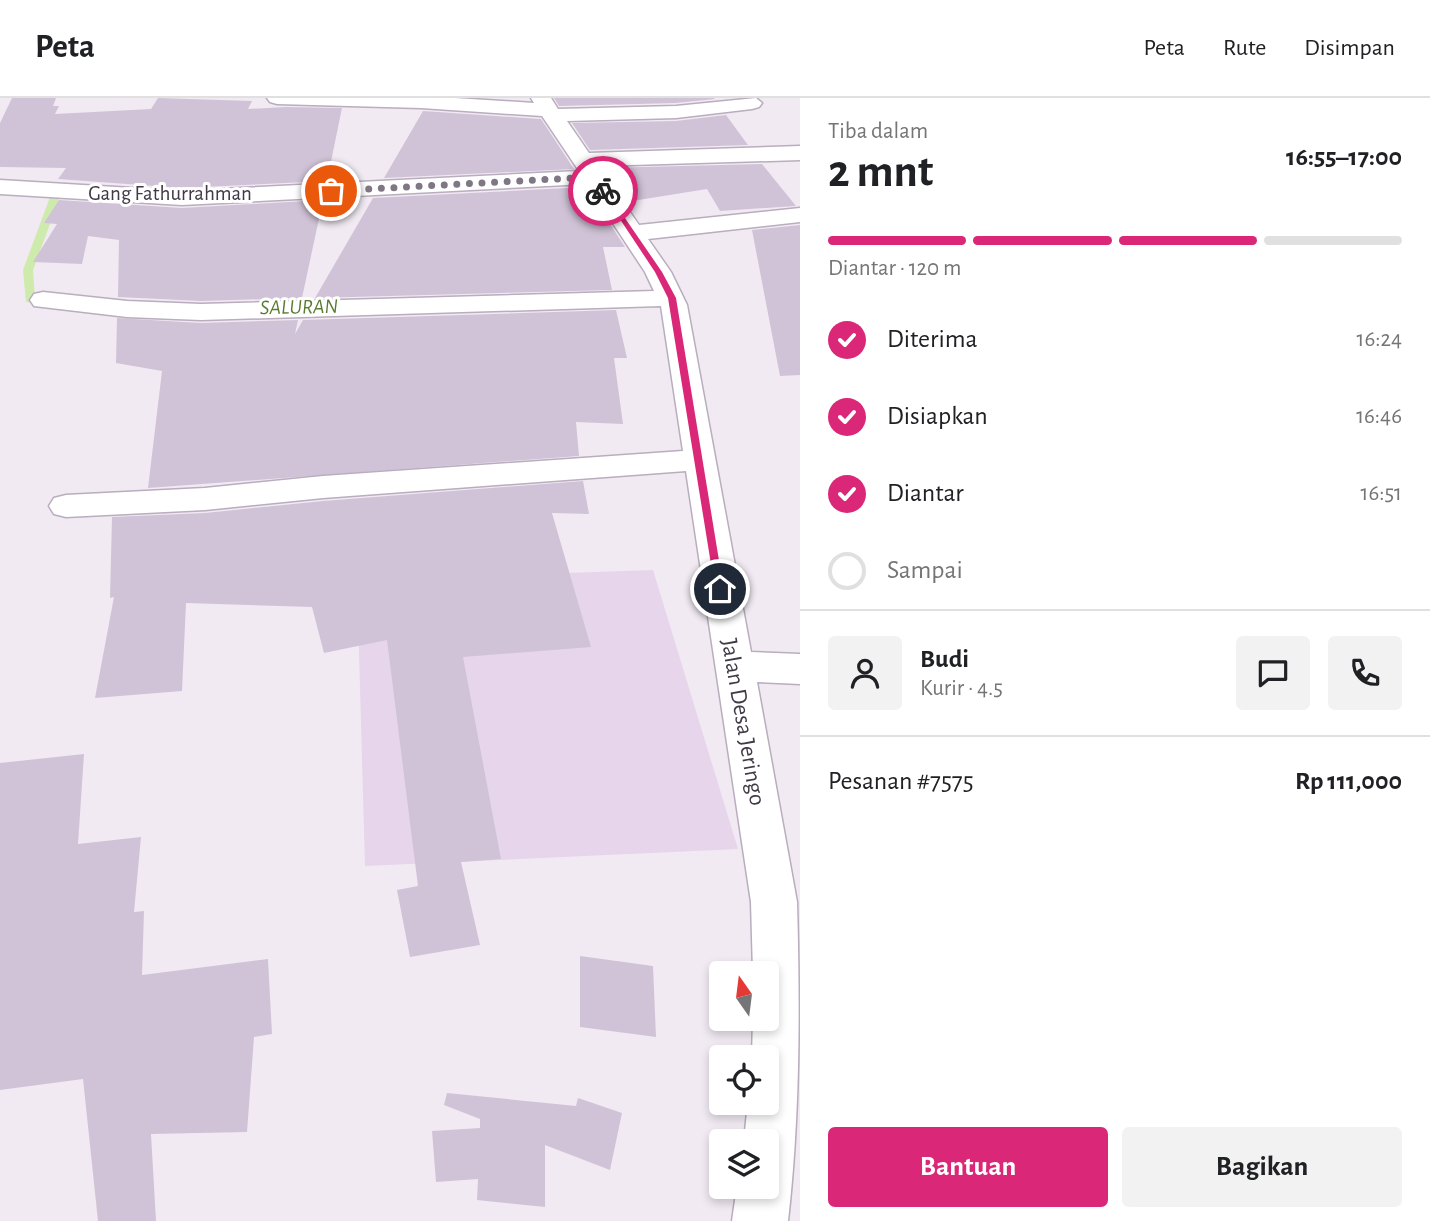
<!DOCTYPE html>
<html lang="id">
<head>
<meta charset="utf-8">
<style>
  :root { --surface:#fff; --page:#f2f2f2; --text:#202124; --muted:#757577; --line:#e0e0e0; --accent:#db2777 }
  body { margin:0; font-family:"Alegreya Sans",sans-serif; background:var(--page); color:var(--text); height:100vh; display:flex; flex-direction:column; font-size:26px; white-space:nowrap }
  * { box-sizing:border-box; margin:0 }
  p { font-size:23px; color:var(--muted) }
  .icon { flex:none; width:38px; height:38px; fill:none; stroke:currentColor; stroke-width:2; stroke-linecap:round; stroke-linejoin:round }
  .map { position:relative; flex:1; overflow:hidden }
  .details { display:flex; flex-direction:column; background:var(--surface); width:630px }
  .details>* { flex:none }
  .needle { width:46px; rotate:346deg }
  .fabs { position:absolute; left:709px; top:863px; display:grid; gap:14px }
  .fabs a { display:grid; place-items:center; width:70px; height:70px; border-radius:7px; background:var(--surface); box-shadow:0 4px 10px #0003; font-size:35px }
  .pin { position:absolute; display:grid; place-items:center; width:60px; height:60px; color:#fff; margin:-30px; border:4px solid #fff; border-radius:50%; box-shadow:0 2px 7px #0007 }
  .courier { position:absolute; display:grid; place-items:center; width:70px; height:70px; margin:-35px; border:5px solid #db2777; border-radius:50%; background:#fff; color:#222; box-shadow:0 2px 9px #0007 }
  .summary em { font-style:normal; font-weight:700 }
  .summary div { display:flex; flex-direction:column-reverse }
  .summary { display:flex; align-items:center; justify-content:space-between; height:119px; padding:0 28px }
  h1 { font-size:46px; font-weight:700; line-height:52px }
  .bar { display:grid; grid-template-columns:repeat(4,1fr); gap:10px 7px; align-content:center; height:84px; padding:0 28px }
  .bar i { height:9px; border-radius:5px; background:var(--line) }
  .bar .selected { background:var(--accent) }
  .bar p { grid-column:span 4 }
  .line { display:flex; align-items:center; gap:18px; padding:0 28px; border-top:2px solid var(--line) }
  .line div { flex:1 }
  .round { display:grid; place-items:center; flex:none; width:74px; height:74px; border-radius:7px; background:var(--page) }
  ol { padding:0 28px; list-style:none }
  li { display:flex; align-items:center; gap:21px; height:77px }
  li p { margin-inline-start:auto }
  li .icon { padding:7px; border-radius:50%; background:var(--accent); color:#fff; stroke-width:4 }
  li:last-child { color:var(--muted) }
  li i { width:38px; height:38px; border:4px solid var(--line); border-radius:50% }
  .action { display:flex; gap:14px; margin-top:auto; padding:14px 28px }
  .action a { flex:1; height:80px; border-radius:7px; background:var(--accent); color:#fff; font-size:28px; font-weight:700; line-height:80px; text-align:center }
  .action a+a { background:var(--page); color:var(--text) }
  header { display:flex; align-items:center; gap:42px; box-sizing:border-box; height:98px; padding:0 35px; background:var(--surface); border-bottom:2px solid var(--line) }
  header strong { font-size:33px }
  nav { display:flex; gap:38px; margin-inline-start:auto; font-size:24px }
  main { display:flex; flex:1; min-height:0 }
  .map>svg:first-child { display:block }
</style>
</head>
<body>
<header>
<strong>Peta</strong>
<nav><a>Peta</a><a>Rute</a><a>Disimpan</a></nav>
</header>
<main>
<div class="map">
<svg width="800" height="1123" viewBox="0 0 800 1123">
  <rect width="100%" height="100%" fill="#f1eaf3"/>
  <!-- education -->
  <path fill="#e6d5eb" d="M653,472L738,751L365,768L357,482Z"/>
  <g fill="none" stroke-linecap="round" stroke-linejoin="round">
    <!-- stream -->
    <path fill="#ceeaad" fill-rule="evenodd" d="M55,96L60,99L33,172L35,200L53,203V207L26,204L23,172L50,99Z"/>
  </g>
  <!-- building -->
  <path fill="#d0c3d7" d="M12,0H56L53,8H59L55,16L151,11L158,0L252,3L248,11L286,9L342,10L327,83L182,90L58,81L66,70L0,69V25Z
    M554,0H714L715,1L676,5L559,8Z
    M423,13L541,21L574,71L384,80Z
    M726,17L748,47L590,52L572,25L676,23Z
    M762,66L796,108L720,113L707,91L626,104L603,70Z
    M586,89L625,149H603L612,192L315,200L373,100Z
    M59,102L182,110L323,102L302,200L201,203L118,199L119,142L88,138L82,166L33,164L57,126L44,125Z
    M800,127V277L780,278L752,132Z
    M616,212L627,260H614L623,326L576,324L579,358L148,390L162,273L116,265L117,220L201,225L298,222L295,236L303,222Z
    M583,383L589,416L552,415L591,549L463,559L501,761L461,764L480,847L410,859L397,792L418,788L387,542L324,555L312,509L186,505L182,593L95,600L114,499L110,500L112,419L205,415L323,403Z
    M84,656L78,746L141,739L134,814L144,813L142,877L268,861L272,936L254,939L247,1034L151,1036L156,1123H98L83,981L0,992V665Z
    M580,858L653,868L656,939L580,929Z
    M447,995L576,1008L578,1000L622,1015L610,1072L545,1047V1109L477,1102L478,1081L436,1084L432,1033L480,1030V1021L444,1007Z"/>
  <g fill="none" stroke-linecap="round" stroke-linejoin="round">
    <defs>
      <path id="minor" d="M267,0H455L534,5L531,0H551L558,11L676,8L756,0L762,5L759,9L752,11L676,20L567,23L589,55L800,48V62L598,68L639,127L800,110V124L648,141L671,174L687,207L751,554L800,556V586L757,584L797,804C800,910 800,1019 788,1123H732L737,1088H766V1043H744L748,1004H766V959H752L753,920H766V875H753L751,804L686,373L323,400L205,412L66,419L54,416L49,408L54,400L66,397L205,390L323,378L683,353L661,208L201,222L127,219L34,208L30,202L34,196L43,194L127,203L201,206L654,193L645,174L587,86L182,107L0,96V82L182,93L579,73L542,18L421,10L277,6L270,4Z"/>
    </defs>
    <!-- minor casing -->
    <use href="#minor" stroke="#b9adbe" stroke-width="3"/>
    <!-- minor -->
    <use href="#minor" fill="#fff" fill-rule="evenodd"/>
  </g>
  <!-- route -->
  <path fill="#db2777" d="M600,91H605L662,174L676,200L724,493L720,495L715,491L668,200L655,174Z"/>
  <g fill="none" stroke-linecap="round" stroke-linejoin="round">
    <!-- done -->
    <path stroke="#7f7783" stroke-width="7" stroke-dasharray="0 12.6" d="M331,93L593,79L603,93"/>
  </g>
  <g text-anchor="middle" dominant-baseline="central" stroke-width="6" stroke-linejoin="round" paint-order="stroke">
    <!-- far-street labels -->
    <g font-size="21" fill="#423947" stroke="#fff">
      <text x="170" y="95">Gang Fathurrahman</text>
    </g>
    <!-- far-water labels -->
    <g font-size="21" font-style="italic" fill="#587b2f" stroke="#fff">
      <text transform="translate(299 209) rotate(-1)">SALURAN</text>
    </g>
    <!-- street labels -->
    <g font-size="24" fill="#423947" stroke="#fff">
      <text transform="translate(743 624) rotate(80)">Jalan Desa Jeringo</text>
    </g>
  </g>
</svg>
<div class="fabs">
<a><svg class="needle" viewBox="-14 -14 28 28"><path d="M0-13l5 13h-10z" fill="#e53935"/><path d="M0 13l5-13h-10z" fill="#757577"/></svg></a>
<a><svg class="icon" aria-label="locate" viewBox="0 0 24 24"><circle cx="12" cy="12" r="6"/><path d="M12 2v4M12 18v4M2 12h4M18 12h4"/></svg></a>
<a><svg class="icon" aria-label="layers" viewBox="0 0 24 24"><path d="M12 4l9 5-9 5-9-5zM3 14l9 5 9-5"/></svg></a>
</div>
<div class="pin" style="left:331px;top:93px;background:#ea580c"><svg class="icon" aria-label="bag" viewBox="0 0 24 24"><path d="M5 8h14l-1 12H6zM9 8a3 3 0 0 1 6 0"/></svg></div>
<div class="pin" style="left:720px;top:491px;background:#1f2937"><svg class="icon" aria-label="home" viewBox="0 0 24 24"><path d="M3 11l9-7 9 7M6 9v11h12V9"/></svg></div>
<div class="courier" style="left:603px;top:93px"><svg class="icon" aria-label="bike" viewBox="0 0 24 24"><circle cx="6" cy="16" r="4"/><circle cx="18" cy="16" r="4"/><path d="M6 16l4-8h5l3 8M10 8l3 8H6M13 5h3"/></svg></div>
</div>
<section class="details">
<div class="summary"><div><h1>2 mnt</h1><p>Tiba dalam</p></div><em>16:55–17:00</em></div>
<div class="bar"><i class="selected"></i><i class="selected"></i><i class="selected"></i><i></i><p>Diantar · 120 m</p></div>
<ol>
<li><svg class="icon" aria-label="check" viewBox="0 0 24 24"><path d="M5 12l5 5 9-10"/></svg>Diterima<p>16:24</p></li>
<li><svg class="icon" aria-label="check" viewBox="0 0 24 24"><path d="M5 12l5 5 9-10"/></svg>Disiapkan<p>16:46</p></li>
<li><svg class="icon" aria-label="check" viewBox="0 0 24 24"><path d="M5 12l5 5 9-10"/></svg>Diantar<p>16:51</p></li>
<li><i></i>Sampai</li>
</ol>
<div class="line" style="height:126px"><a class="round"><svg class="icon" aria-label="person" viewBox="0 0 24 24"><circle cx="12" cy="8" r="4"/><path d="M4 21q1-7 8-7t8 7"/></svg></a><div><b>Budi</b><p>Kurir · 4.5</p></div><a class="round"><svg class="icon" aria-label="chat" viewBox="0 0 24 24"><path d="M4 5h16v11H9l-5 4z"/></svg></a><a class="round"><svg class="icon" aria-label="phone" viewBox="0 0 24 24"><path d="M5 4h4l2 5-3 2q2 4 5 5l2-3 5 2v4C11 20 4 13 5 4z"/></svg></a></div>
<div class="line" style="height:91px"><div>Pesanan #7575</div><b>Rp 111,000</b></div>
<div class="action"><a>Bantuan</a><a>Bagikan</a></div>
</section>
</main>
</body>
</html>
